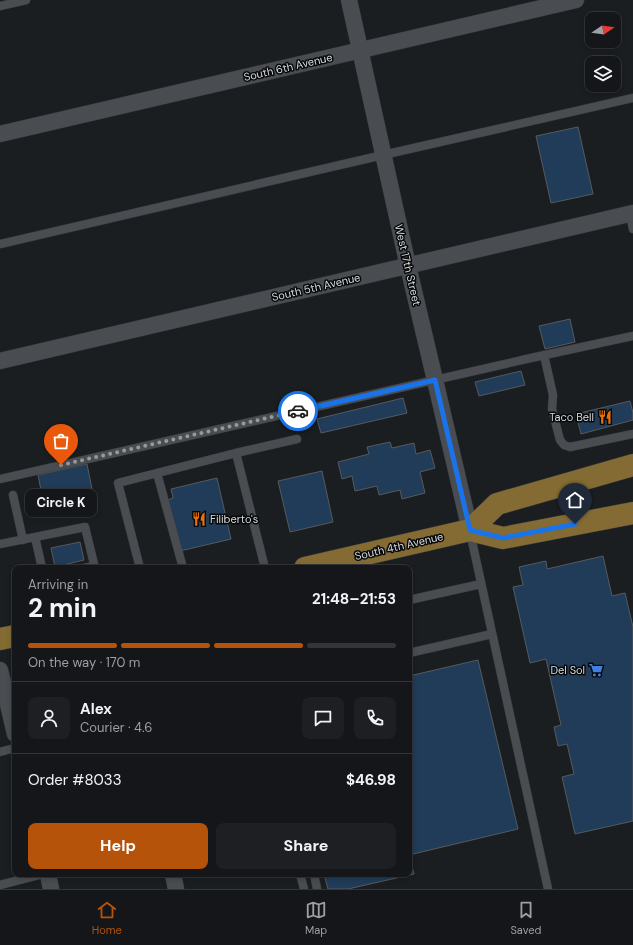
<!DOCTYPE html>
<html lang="en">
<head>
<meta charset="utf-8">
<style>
  :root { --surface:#141619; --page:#1d1f22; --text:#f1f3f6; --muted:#9d9fa2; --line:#333538; --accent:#b45309 }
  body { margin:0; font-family:"DM Sans",sans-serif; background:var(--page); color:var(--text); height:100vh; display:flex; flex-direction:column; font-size:15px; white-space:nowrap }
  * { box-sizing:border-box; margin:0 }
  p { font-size:13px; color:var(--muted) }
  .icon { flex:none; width:22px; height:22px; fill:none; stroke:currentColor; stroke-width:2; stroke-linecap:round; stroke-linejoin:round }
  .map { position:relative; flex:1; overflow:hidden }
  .panel { position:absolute; left:12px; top:565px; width:400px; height:312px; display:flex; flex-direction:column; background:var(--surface); border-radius:8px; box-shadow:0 2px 6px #0003,0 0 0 1px var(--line) }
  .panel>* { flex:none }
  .needle { width:26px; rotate:77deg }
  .tools { position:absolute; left:585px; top:12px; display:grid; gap:8px }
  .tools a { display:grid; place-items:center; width:36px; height:36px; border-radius:8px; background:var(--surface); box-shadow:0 2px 6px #0003,0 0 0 1px var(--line); font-size:20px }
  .pin { position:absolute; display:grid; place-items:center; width:34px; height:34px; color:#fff; margin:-41px -17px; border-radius:50% 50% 50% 0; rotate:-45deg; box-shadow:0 0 4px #0007 }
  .pin .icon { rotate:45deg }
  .courier { position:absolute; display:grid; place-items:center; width:40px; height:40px; margin:-20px; border:3px solid #1a73e8; border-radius:50%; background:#fff; color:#222; box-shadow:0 1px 5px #0007 }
  .bubble { position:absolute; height:28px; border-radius:8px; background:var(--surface); box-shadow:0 2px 6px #0003,0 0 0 1px var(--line); font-size:13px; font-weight:700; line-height:28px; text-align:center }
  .overview em { font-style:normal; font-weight:700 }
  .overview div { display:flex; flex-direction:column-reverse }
  .overview { display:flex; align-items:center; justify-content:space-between; height:68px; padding:0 16px }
  h1 { font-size:26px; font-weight:700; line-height:30px }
  .bar { display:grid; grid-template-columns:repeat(4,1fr); gap:6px 4px; align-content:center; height:48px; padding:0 16px }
  .bar i { height:5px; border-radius:3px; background:var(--line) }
  .bar .active { background:var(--accent) }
  .bar p { grid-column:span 4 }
  .line { display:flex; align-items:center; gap:10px; padding:0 16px; border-top:1px solid var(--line) }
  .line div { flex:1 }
  .round { display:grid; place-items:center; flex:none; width:42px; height:42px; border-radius:8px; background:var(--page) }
  .action { display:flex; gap:8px; margin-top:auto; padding:8px 16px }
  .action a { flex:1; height:46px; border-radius:8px; background:var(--accent); color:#fff; font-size:16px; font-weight:700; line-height:46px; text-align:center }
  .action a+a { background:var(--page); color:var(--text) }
  .tabs { display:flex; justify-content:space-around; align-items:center; height:56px; border-top:1px solid var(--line); background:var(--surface); font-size:11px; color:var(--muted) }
  .tabs a { display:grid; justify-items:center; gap:2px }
  .tabs .active { color:var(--accent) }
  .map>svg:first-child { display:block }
</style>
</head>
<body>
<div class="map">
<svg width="633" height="889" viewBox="0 0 633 889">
  <rect width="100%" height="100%" fill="#1a1e21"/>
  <!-- building -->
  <path fill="#203c59" stroke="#565a5e" d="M578,127L593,194L551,203L536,136Z
    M570,319L575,342L545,349L539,326Z
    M521,371L525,385L479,396L475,382Z
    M403,398L407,413L321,433L317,419Z
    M630,401L633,413V420L581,434L576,414Z
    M390,442L392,448L414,443L416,454L430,450L435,468L420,472L425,493L402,499L400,490L379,495L377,486L355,491L352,476L342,479L338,462L369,454L367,447Z
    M87,464L94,499L45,510L38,475Z
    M322,471L333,522L290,532L278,481Z
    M217,478L231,539L180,551L168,500L173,498L171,489Z
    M80,542L84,560L55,567L51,548Z
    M603,556L612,596L625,593L633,627V821L575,834L562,777L574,774L567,744L558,746L554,727L561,725L546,659L530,663L513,587L523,585L519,567L546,561L547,569Z
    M478,660L518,829L409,855L414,874L348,889H328L324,874H409V676Z"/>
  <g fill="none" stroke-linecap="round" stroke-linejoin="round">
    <defs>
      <path id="lane" d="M0,6L26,0
        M630,214L633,229
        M0,244L383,155L633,98
        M544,355L553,395L552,409L560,440L564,445L570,447L633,434
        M236,453L297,439
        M157,473L183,568
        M0,479L531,358L633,336
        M13,495L23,540
        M470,532L548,889
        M35,537L42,568
        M0,544L85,527L95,568
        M84,568L94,566
        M140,568L118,483L236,453L265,568
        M409,600L481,584
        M409,653L492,634
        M0,752L15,748
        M300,874L304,889
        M314,874L317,889
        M0,885L43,874"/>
      <path id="street" d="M349,0L408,266L435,380L470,530
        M0,134L576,0
        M0,361L633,213
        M0,670L15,734
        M48,874L51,889
        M173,874L176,889"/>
      <path id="primary" d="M470,530L497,504L633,465
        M305,568L470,530L503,538L633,513
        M0,639L15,636"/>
    </defs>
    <!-- lane casing -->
    <use href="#lane" stroke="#383b3d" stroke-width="9"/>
    <!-- street casing -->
    <use href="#street" stroke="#383b3d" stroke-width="17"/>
    <!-- primary casing -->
    <use href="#primary" stroke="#383b3d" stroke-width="23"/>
    <!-- lane -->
    <use href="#lane" stroke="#494d51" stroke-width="8"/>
    <!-- street -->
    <use href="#street" stroke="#494d51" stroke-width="16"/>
    <!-- primary -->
    <use href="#primary" stroke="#836b33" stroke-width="22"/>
  </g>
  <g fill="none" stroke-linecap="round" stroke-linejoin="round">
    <!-- done -->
    <path stroke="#96999b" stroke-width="4" stroke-dasharray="0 7.2" d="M61,465L298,411"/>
    <!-- route -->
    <path stroke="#1a73e8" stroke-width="5" d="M298,411L435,380L470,530L503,538L575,524"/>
  </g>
  <!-- icons -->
  <defs>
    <symbol id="restaurant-bare" viewBox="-9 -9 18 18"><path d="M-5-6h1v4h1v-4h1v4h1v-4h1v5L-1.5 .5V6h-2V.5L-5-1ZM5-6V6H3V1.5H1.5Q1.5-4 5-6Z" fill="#e8710a" stroke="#070809" stroke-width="2.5" paint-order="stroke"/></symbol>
    <symbol id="supermarket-bare" viewBox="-9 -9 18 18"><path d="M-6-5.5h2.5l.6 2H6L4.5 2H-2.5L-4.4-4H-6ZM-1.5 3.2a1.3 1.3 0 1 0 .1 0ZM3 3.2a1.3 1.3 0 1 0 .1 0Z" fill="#3f7fe0" stroke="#070809" stroke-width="2.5" paint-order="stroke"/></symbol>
  </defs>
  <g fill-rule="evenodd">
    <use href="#restaurant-bare" x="595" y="407" width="20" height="20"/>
    <use href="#restaurant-bare" x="189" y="509" width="20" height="20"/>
    <use href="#supermarket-bare" x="586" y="660" width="20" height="20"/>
  </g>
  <g text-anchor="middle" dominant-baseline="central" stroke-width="3" stroke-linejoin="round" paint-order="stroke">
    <!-- street labels -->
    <g font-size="11" fill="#d8dbdd" stroke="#070809">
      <text transform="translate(288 67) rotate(-13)">South 6th Avenue</text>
      <text transform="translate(408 265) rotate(77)">West 17th Street</text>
      <text transform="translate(316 287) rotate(-13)">South 5th Avenue</text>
      <text transform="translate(399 546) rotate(-13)">South 4th Avenue</text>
    </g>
    <!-- poi labels -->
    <g font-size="11" fill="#d8dbdd" stroke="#070809" text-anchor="end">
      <text x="594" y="417">Taco Bell</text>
      <text x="210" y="519" text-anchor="start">Filiberto's</text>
      <text x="585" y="670">Del Sol</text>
    </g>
  </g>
</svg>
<div class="tools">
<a><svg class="needle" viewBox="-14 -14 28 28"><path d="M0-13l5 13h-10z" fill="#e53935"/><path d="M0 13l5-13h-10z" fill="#9d9fa2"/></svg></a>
<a><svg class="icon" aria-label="layers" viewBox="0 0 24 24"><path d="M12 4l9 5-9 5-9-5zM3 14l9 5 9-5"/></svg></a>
</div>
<div class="pin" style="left:61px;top:465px;background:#ea580c"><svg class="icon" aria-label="bag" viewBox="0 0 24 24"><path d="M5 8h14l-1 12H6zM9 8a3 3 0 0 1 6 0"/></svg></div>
<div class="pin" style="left:575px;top:524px;background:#1f2937"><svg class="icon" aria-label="home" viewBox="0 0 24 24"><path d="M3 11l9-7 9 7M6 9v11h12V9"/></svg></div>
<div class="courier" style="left:298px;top:411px"><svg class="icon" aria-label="car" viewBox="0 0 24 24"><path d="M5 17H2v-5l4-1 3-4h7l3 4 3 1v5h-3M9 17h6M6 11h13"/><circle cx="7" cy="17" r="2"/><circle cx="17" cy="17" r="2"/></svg></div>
<div class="bubble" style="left:25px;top:489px;width:72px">Circle K</div>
<section class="panel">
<div class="overview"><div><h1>2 min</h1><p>Arriving in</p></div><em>21:48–21:53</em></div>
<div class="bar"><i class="active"></i><i class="active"></i><i class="active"></i><i></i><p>On the way · 170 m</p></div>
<div class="line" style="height:72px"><a class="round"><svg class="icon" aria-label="person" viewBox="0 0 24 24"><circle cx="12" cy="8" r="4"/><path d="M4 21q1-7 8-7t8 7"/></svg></a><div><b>Alex</b><p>Courier · 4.6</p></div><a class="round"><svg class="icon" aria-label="chat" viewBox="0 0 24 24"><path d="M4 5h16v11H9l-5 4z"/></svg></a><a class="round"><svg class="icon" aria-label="phone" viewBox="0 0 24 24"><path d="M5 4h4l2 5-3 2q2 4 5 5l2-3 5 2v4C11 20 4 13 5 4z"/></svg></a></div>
<div class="line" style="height:52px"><div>Order #8033</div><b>$46.98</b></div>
<div class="action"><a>Help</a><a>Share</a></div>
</section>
</div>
<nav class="tabs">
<a class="active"><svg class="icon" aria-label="home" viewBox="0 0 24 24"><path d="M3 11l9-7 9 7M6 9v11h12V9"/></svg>Home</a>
<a><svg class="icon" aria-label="map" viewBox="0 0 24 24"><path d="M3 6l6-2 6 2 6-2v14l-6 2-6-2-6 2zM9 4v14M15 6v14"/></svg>Map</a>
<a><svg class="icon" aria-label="saved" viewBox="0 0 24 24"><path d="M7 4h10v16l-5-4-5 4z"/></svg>Saved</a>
</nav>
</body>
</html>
